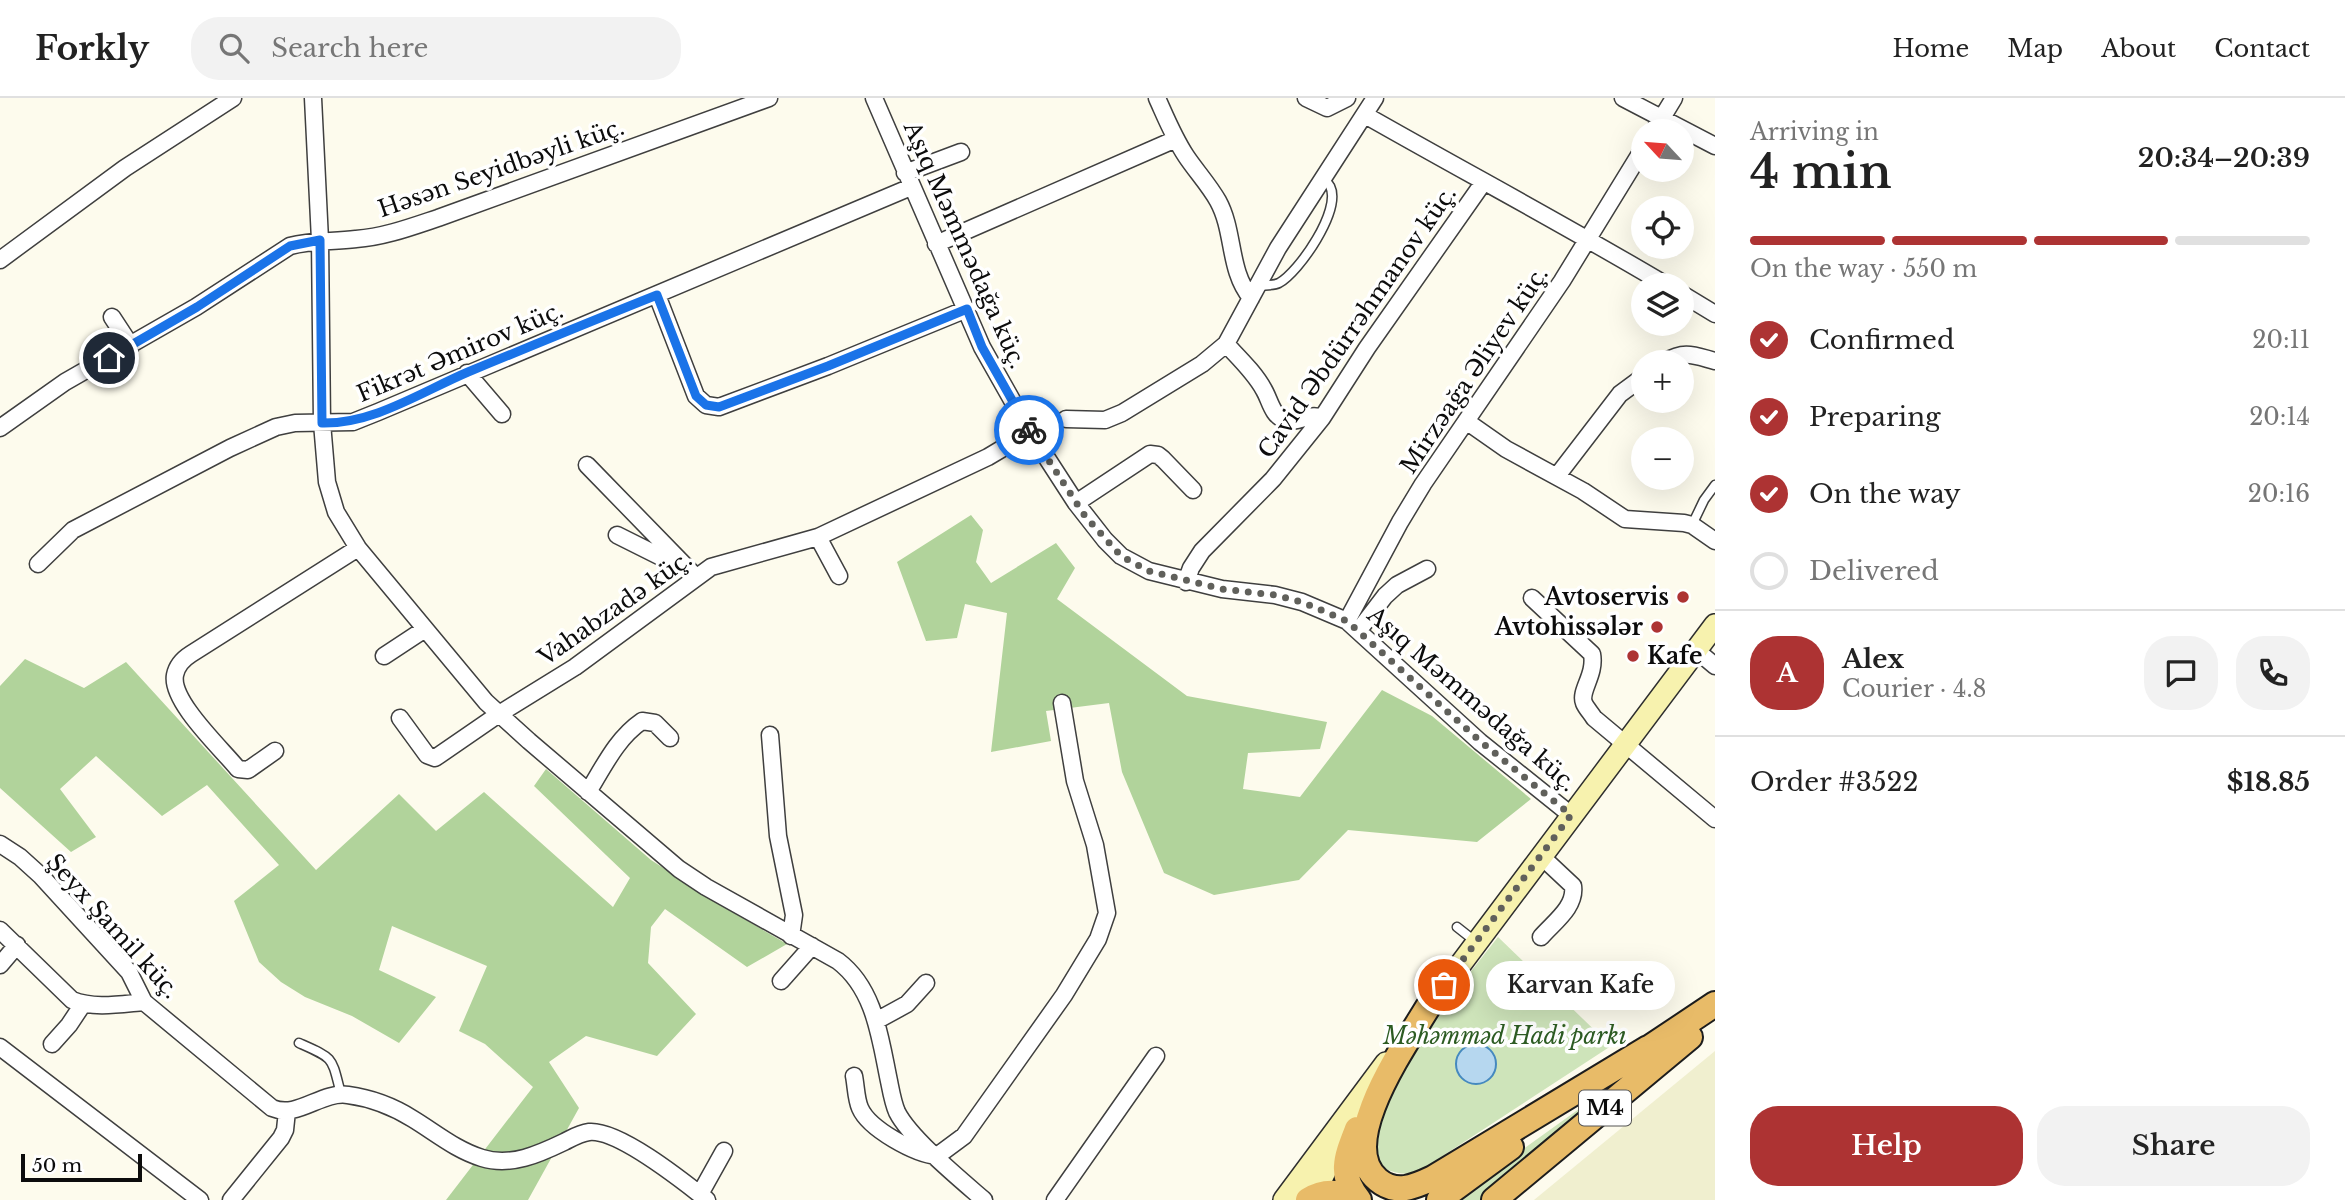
<!DOCTYPE html>
<html lang="en">
<head>
<meta charset="utf-8">
<style>
  :root { --surface:#fff; --page:#f2f2f2; --text:#222; --muted:#767676; --line:#e0e0e0; --accent:#ad3333 }
  body { margin:0; font-family:"Libre Baskerville",serif; background:var(--page); color:var(--text); height:100vh; display:flex; flex-direction:column; font-size:26px; white-space:nowrap }
  * { box-sizing:border-box; margin:0 }
  p { font-size:23px; color:var(--muted) }
  .icon { flex:none; width:38px; height:38px; fill:none; stroke:currentColor; stroke-width:2; stroke-linecap:round; stroke-linejoin:round }
  .map { position:relative; flex:1; overflow:hidden }
  .panel { display:flex; flex-direction:column; background:var(--surface); width:630px }
  .panel>* { flex:none }
  .needle { width:46px; rotate:296deg }
  .buttons { position:absolute; left:1631px; top:21px; display:grid; gap:14px }
  .buttons a { display:grid; place-items:center; width:63px; height:63px; border-radius:50%; background:var(--surface); box-shadow:0 7px 28px #0002; font-size:35px }
  .scale { position:absolute; left:21px; bottom:18px; width:121px; box-sizing:border-box; padding-left:7px; border:4px solid #0c0c0c; border-top:0; font-size:19px; line-height:24px; white-space:nowrap; color:#0c0c0c; -webkit-text-stroke:5px #fff; paint-order:stroke }
  .pin { position:absolute; display:grid; place-items:center; width:60px; height:60px; color:#fff; margin:-30px; border:4px solid #fff; border-radius:50%; box-shadow:0 2px 7px #0007 }
  .courier { position:absolute; display:grid; place-items:center; width:70px; height:70px; margin:-35px; border:5px solid #1a73e8; border-radius:50%; background:#fff; color:#222; box-shadow:0 2px 9px #0007 }
  .bubble { position:absolute; height:49px; border-radius:24px; background:var(--surface); box-shadow:0 7px 28px #0002; font-size:23px; font-weight:600; line-height:49px; text-align:center }
  .overview em { font-style:normal; font-weight:600 }
  .overview div { display:flex; flex-direction:column-reverse }
  .overview { display:flex; align-items:center; justify-content:space-between; height:119px; padding:0 35px }
  h1 { font-size:46px; font-weight:600; line-height:52px }
  .bar { display:grid; grid-template-columns:repeat(4,1fr); gap:10px 7px; align-content:center; height:84px; padding:0 35px }
  .bar i { height:9px; border-radius:5px; background:var(--line) }
  .bar .on { background:var(--accent) }
  .bar p { grid-column:span 4 }
  .line { display:flex; align-items:center; gap:18px; padding:0 35px; border-top:2px solid var(--line) }
  .line div { flex:1 }
  .round { display:grid; place-items:center; flex:none; width:74px; height:74px; border-radius:28px; background:var(--page) }
  ol { padding:0 35px; list-style:none }
  li { display:flex; align-items:center; gap:21px; height:77px }
  li p { margin-inline-start:auto }
  li .icon { padding:7px; border-radius:50%; background:var(--accent); color:#fff; stroke-width:4 }
  li:last-child { color:var(--muted) }
  li i { width:38px; height:38px; border:4px solid var(--line); border-radius:50% }
  .primary-button { display:flex; gap:14px; margin-top:auto; padding:14px 35px }
  .primary-button a { flex:1; height:80px; border-radius:28px; background:var(--accent); color:#fff; font-size:28px; font-weight:600; line-height:80px; text-align:center }
  .primary-button a+a { background:var(--page); color:var(--text) }
  header { display:flex; align-items:center; gap:42px; box-sizing:border-box; height:98px; padding:0 35px; background:var(--surface); border-bottom:2px solid var(--line) }
  header strong { font-size:33px }
  nav { display:flex; gap:38px; margin-inline-start:auto; font-size:24px }
  .search { width:490px; height:63px; background:var(--page); display:flex; align-items:center; gap:18px; box-sizing:border-box; padding:0 24px; border-radius:28px; color:var(--muted); font-size:26px }
  main { display:flex; flex:1; min-height:0 }
  .map>svg:first-child { display:block }
</style>
</head>
<body>
<header>
<strong>Forkly</strong>
<div class="search"><svg class="icon" aria-label="search" viewBox="0 0 24 24"><circle cx="10" cy="10" r="6"/><path d="M15 15l6 6"/></svg>Search here</div>
<nav><a>Home</a><a>Map</a><a>About</a><a>Contact</a></nav>
</header>
<main>
<div class="map">
<svg width="1715" height="1102" viewBox="0 0 1715 1102">
  <rect width="100%" height="100%" fill="#fdfbed"/>
  <!-- farmland -->
  <path fill="#f0efcf" d="M1715,953V1102H1534Z"/>
  <!-- green -->
  <path fill="#cee4ba" d="M1498,839L1611,948L1415,1076C1397,1076 1387,1074 1373,1062L1383,1004L1435,919Z
    M1643,965L1480,1102H1455L1479,1083Z"/>
  <!-- forest -->
  <path fill="#b1d39b" d="M971,417L983,432L976,464L991,485L1056,445L1075,470L1057,501L1187,598L1327,624L1320,651L1248,655L1243,691L1300,699L1382,592L1432,618L1531,701L1477,744L1348,732L1299,782L1214,797L1164,775L1122,674L1109,605L1046,613L1051,643L991,654L1007,515L965,506L957,540L926,543L897,464Z
    M25,561L84,590L126,564L316,772L399,696L436,733L484,694L613,809L630,780L534,688L546,671L651,762L722,808L787,846L747,869L665,811L651,829L648,865L696,916L657,958L586,938L549,964L579,1010L528,1102H446L533,989L485,946L459,933L487,868L392,828L379,872L436,899L399,945L352,918L305,899L281,884L259,864L234,803L279,767L207,687L162,718L96,658L60,691L96,739L71,754L0,690V588Z"/>
  <!-- water -->
  <path fill="#b6d7ef" stroke="#4589bf" stroke-width="2" d="M1456 966a20 20 0 1 1 40 0a20 20 0 1 1-40 0Z"/>
  <g fill="none" stroke-linecap="round" stroke-linejoin="round">
    <defs>
      <path id="service" d="M1258,188C1265,187 1273,188 1279,185C1299,174 1342,112 1330,88C1330,87 1324,81 1323,80
        M1692,427L1704,402L1715,387
        M1457,829L1476,844
        M299,945C335,961 331,958 341,996"/>
      <path id="minor" d="M313,0L320,142L322,325L327,384L336,414L358,450L486,604L529,643L679,771L706,789L838,863C875,891 880,940 889,983C891,993 893,1005 897,1014C910,1040 961,1082 984,1102
        M874,0L982,249L1030,334L1076,405L1105,442L1121,458L1149,473L1222,491L1275,497L1302,504L1347,523L1480,644L1571,717
        M1157,0C1166,20 1174,40 1186,58C1196,73 1209,87 1218,103C1235,134 1228,172 1251,200
        M1306,0L1327,10L1347,0
        M1623,0L1715,48
        M1365,17C1465,74 1567,128 1666,187
        M1654,33L1674,0
        M905,75L961,54
        M936,146L1176,41
        M0,162L125,70L233,0
        M1682,196L1715,216
        M657,197L696,298L706,307L719,309L828,268L967,211
        M112,219L131,248
        M1226,246C1239,260 1255,275 1264,292C1270,302 1272,318 1285,322C1298,326 1309,314 1322,320
        M1664,264C1685,252 1693,257 1715,263
        M467,275L502,316
        M1066,321L1105,322L1122,315L1202,266L1226,246L1278,150L1375,0
        M1466,323L1506,351L1583,393L1625,421L1684,425L1692,427L1715,443
        M0,330L65,284L196,209L290,148C312,142 333,144 356,141C384,139 411,129 438,120L769,0
        M587,367L696,479
        M1557,378L1620,296L1643,279
        M1076,405L1150,356L1158,357L1163,361L1193,392
        M617,437L665,461L683,466
        M818,439L839,478
        M38,466L73,432L230,350L276,329L295,325L353,324L378,314L911,89
        M1186,484L1191,470L1202,453L1273,381L1322,320L1367,250L1483,85
        M1532,500L1592,556C1596,577 1579,593 1584,605C1586,610 1591,615 1594,620L1715,721
        M1347,523L1400,424L1423,386L1562,183L1643,51
        M1359,532L1385,498L1397,487L1427,471
        M1696,552L1715,568
        M384,558L425,531
        M400,620L427,657L435,660L499,616L575,569L711,469L818,439L988,359L1030,334
        M770,637L778,738L794,817L791,838
        M275,653L248,672L238,671C222,651 170,603 175,577C177,567 183,561 191,556L358,450
        M588,694C604,668 617,640 642,623L655,625L670,640
        M0,746L20,759L41,778L129,874L144,904L272,1010C298,1021 321,993 348,997C370,1000 394,1009 413,1021C436,1035 456,1052 482,1060C511,1069 539,1056 564,1044C572,1040 580,1035 589,1034C618,1031 683,1083 707,1102
        M0,832L72,902C94,911 121,906 144,904
        M1541,839C1554,824 1576,809 1573,788L1541,758
        M0,867L17,847
        M781,883L812,848
        M876,923L907,906L926,885
        M52,946L69,927L83,906
        M0,949L200,1102
        M854,978C856,988 856,1001 860,1010C869,1031 915,1056 937,1058L964,1038L1064,897L1098,841L1107,815L1095,747L1075,683L1062,605
        M700,1096L724,1053
        M231,1102L281,1040L285,1032L287,1013
        M1055,1102L1156,958"/>
      <path id="secondary" d="M1418,923L1715,527
        M1284,1102L1386,965
        M1305,1102L1320,1084L1342,1038"/>
      <path id="trunk" d="M1428,909C1406,946 1334,1046 1378,1082C1396,1097 1414,1089 1433,1080L1648,950
        M1634,960L1715,906
        M1357,1031C1346,1059 1338,1077 1359,1102
        M1308,1102C1324,1092 1340,1093 1357,1102
        M1439,1102L1511,1049
        M1494,1102L1690,939"/>
    </defs>
    <!-- service casing -->
    <use href="#service" stroke="#3f3f3f" stroke-width="11"/>
    <!-- minor casing -->
    <use href="#minor" stroke="#3f3f3f" stroke-width="19"/>
    <!-- secondary casing -->
    <use href="#secondary" stroke="#2e2e2e" stroke-width="24"/>
    <!-- trunk casing -->
    <use href="#trunk" stroke="#1d1d1d" stroke-width="28"/>
    <!-- service -->
    <use href="#service" stroke="#fff" stroke-width="8"/>
    <!-- minor -->
    <use href="#minor" stroke="#fff" stroke-width="16"/>
    <!-- secondary -->
    <use href="#secondary" stroke="#f7f2ae" stroke-width="21"/>
    <!-- trunk -->
    <use href="#trunk" stroke="#e8bb68" stroke-width="24"/>
  </g>
  <g fill="none" stroke-linecap="round" stroke-linejoin="round">
    <!-- done -->
    <path stroke="#60605b" stroke-width="7" stroke-dasharray="0 12.6" d="M1029,332L1085,418L1121,458L1149,473L1222,491L1275,497L1302,504L1347,523L1480,643L1571,717L1444,887"/>
    <!-- route -->
    <path stroke="#1a73e8" stroke-width="9" d="M109,260L197,209L290,148L320,142L322,325C374,326 421,294 468,274C531,248 594,222 657,197L696,298L706,307L719,309L828,268L967,211L982,249L1029,332"/>
  </g>
  <!-- markers -->
  <g fill="#ad3333" stroke="#fff" stroke-width="2.5">
    <circle cx="1683" cy="499" r="7"/>
    <circle cx="1657" cy="529" r="7"/>
    <circle cx="1633" cy="558" r="7"/>
  </g>
  <g text-anchor="middle" dominant-baseline="central" stroke-width="7" stroke-linejoin="round" paint-order="stroke">
    <!-- shield labels -->
    <rect fill="#fff" stroke="#555" stroke-width="2" x="1579" y="992.5" width="52" height="35" rx="5"/>
    <g font-size="21" font-weight="bold" fill="#0c0c0c">
      <text x="1605" y="1010">M4</text>
    </g>
    <!-- street labels -->
    <g font-size="23" fill="#0c0c0c" stroke="#fff">
      <text transform="translate(501 70) rotate(-19)">Həsən Seyidbəyli küç.</text>
      <text transform="translate(965 147) rotate(66)">Aşıq Məmmədağa küç.</text>
      <text transform="translate(1357 224) rotate(-55)">Cavid Əbdürrəhmanov küç.</text>
      <text transform="translate(460 254) rotate(-23)">Fikrət Əmirov küç.</text>
      <text transform="translate(1474 272) rotate(-56)">Mirzəağa Əliyev küç.</text>
      <text transform="translate(615 510) rotate(-35)">Vahabzadə küç.</text>
      <text transform="translate(1472 601) rotate(41)">Aşıq Məmmədağa küç.</text>
      <text transform="translate(113 828) rotate(48)">Şeyx Şamil küç.</text>
    </g>
    <!-- poi labels -->
    <g font-size="23" font-weight="bold" fill="#0c0c0c" stroke="#fff" text-anchor="end">
      <text x="1669" y="499">Avtoservis</text>
      <text x="1643" y="529">Avtohissələr</text>
      <text x="1647" y="558" text-anchor="start">Kafe</text>
    </g>
    <!-- park labels -->
    <g font-size="23" font-style="italic" fill="#2d5c23" stroke="#fff">
      <text x="1505" y="938">Məhəmməd Hadi parkı</text>
    </g>
  </g>
</svg>
<div class="buttons">
<a><svg class="needle" viewBox="-14 -14 28 28"><path d="M0-13l5 13h-10z" fill="#e53935"/><path d="M0 13l5-13h-10z" fill="#767676"/></svg></a>
<a><svg class="icon" aria-label="locate" viewBox="0 0 24 24"><circle cx="12" cy="12" r="6"/><path d="M12 2v4M12 18v4M2 12h4M18 12h4"/></svg></a>
<a><svg class="icon" aria-label="layers" viewBox="0 0 24 24"><path d="M12 4l9 5-9 5-9-5zM3 14l9 5 9-5"/></svg></a>
<a>+</a>
<a>−</a>
</div>
<div class="scale">50 m</div>
<div class="pin" style="left:1444px;top:887px;background:#ea580c"><svg class="icon" aria-label="bag" viewBox="0 0 24 24"><path d="M5 8h14l-1 12H6zM9 8a3 3 0 0 1 6 0"/></svg></div>
<div class="pin" style="left:109px;top:260px;background:#1f2937"><svg class="icon" aria-label="home" viewBox="0 0 24 24"><path d="M3 11l9-7 9 7M6 9v11h12V9"/></svg></div>
<div class="courier" style="left:1029px;top:332px"><svg class="icon" aria-label="bike" viewBox="0 0 24 24"><circle cx="6" cy="16" r="4"/><circle cx="18" cy="16" r="4"/><path d="M6 16l4-8h5l3 8M10 8l3 8H6M13 5h3"/></svg></div>
<div class="bubble" style="left:1486px;top:863px;width:189px">Karvan Kafe</div>
</div>
<section class="panel">
<div class="overview"><div><h1>4 min</h1><p>Arriving in</p></div><em>20:34–20:39</em></div>
<div class="bar"><i class="on"></i><i class="on"></i><i class="on"></i><i></i><p>On the way · 550 m</p></div>
<ol>
<li><svg class="icon" aria-label="check" viewBox="0 0 24 24"><path d="M5 12l5 5 9-10"/></svg>Confirmed<p>20:11</p></li>
<li><svg class="icon" aria-label="check" viewBox="0 0 24 24"><path d="M5 12l5 5 9-10"/></svg>Preparing<p>20:14</p></li>
<li><svg class="icon" aria-label="check" viewBox="0 0 24 24"><path d="M5 12l5 5 9-10"/></svg>On the way<p>20:16</p></li>
<li><i></i>Delivered</li>
</ol>
<div class="line" style="height:126px"><b class="round" style="background:var(--accent);color:#fff">A</b><div><b>Alex</b><p>Courier · 4.8</p></div><a class="round"><svg class="icon" aria-label="chat" viewBox="0 0 24 24"><path d="M4 5h16v11H9l-5 4z"/></svg></a><a class="round"><svg class="icon" aria-label="phone" viewBox="0 0 24 24"><path d="M5 4h4l2 5-3 2q2 4 5 5l2-3 5 2v4C11 20 4 13 5 4z"/></svg></a></div>
<div class="line" style="height:91px"><div>Order #3522</div><b>$18.85</b></div>
<div class="primary-button"><a>Help</a><a>Share</a></div>
</section>
</main>
</body>
</html>
